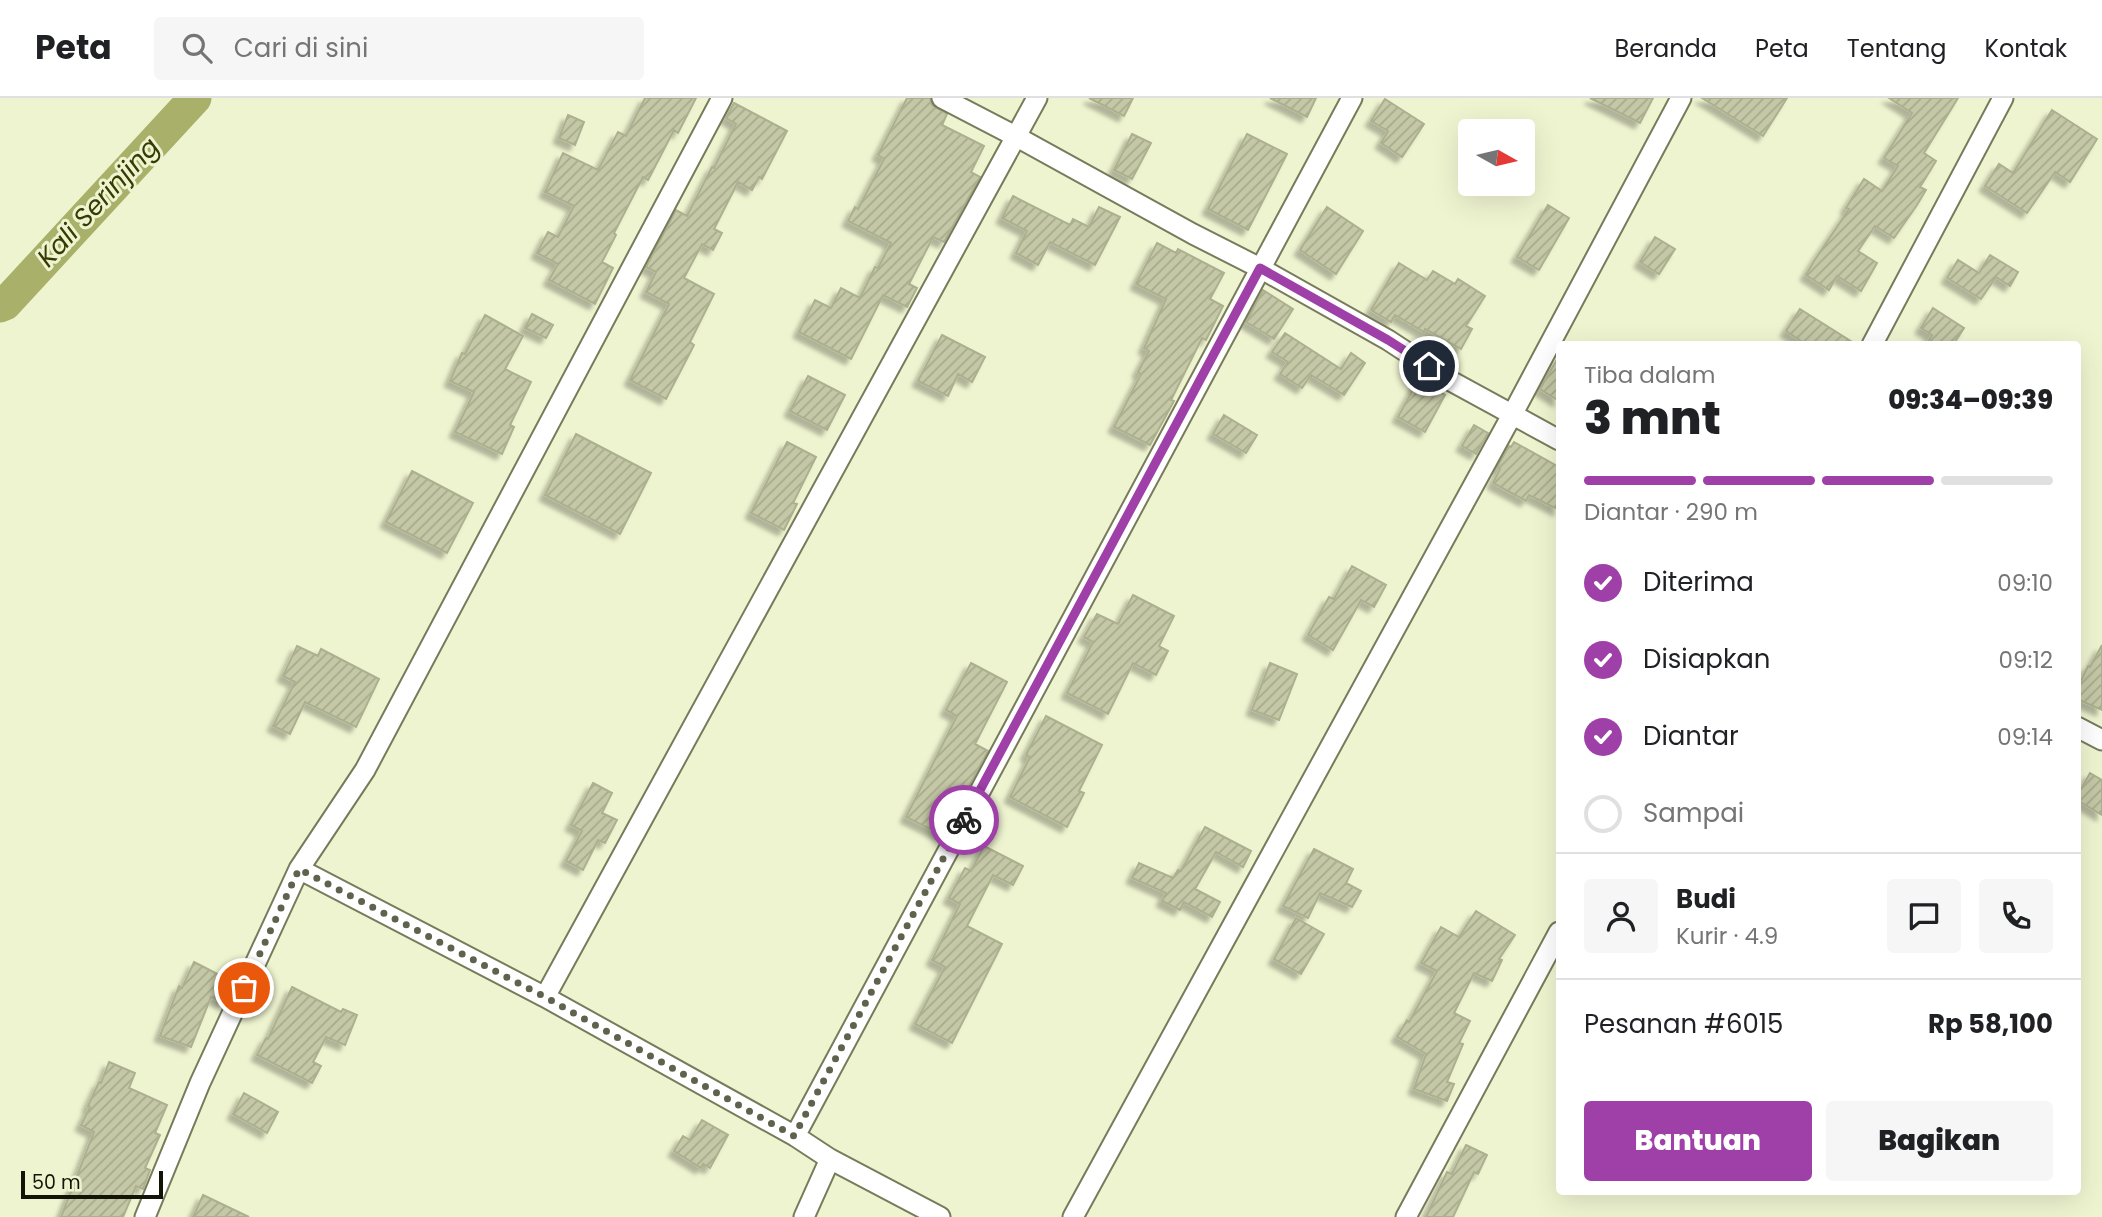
<!DOCTYPE html>
<html lang="id">
<head>
<meta charset="utf-8">
<style>
  :root { --surface:#fff; --page:#f6f6f6; --text:#202124; --muted:#757577; --line:#e0e0e0; --accent:#9e40a8 }
  body { margin:0; font-family:Poppins,sans-serif; background:var(--page); color:var(--text); height:100vh; display:flex; flex-direction:column; font-size:26px; white-space:nowrap }
  * { box-sizing:border-box; margin:0 }
  p { font-size:23px; color:var(--muted) }
  .icon { flex:none; width:38px; height:38px; fill:none; stroke:currentColor; stroke-width:2; stroke-linecap:round; stroke-linejoin:round }
  .map { position:relative; flex:1; overflow:hidden }
  .details { position:absolute; left:1556px; top:243px; width:525px; height:854px; display:flex; flex-direction:column; background:var(--surface); border-radius:7px; box-shadow:0 7px 28px #0002 }
  .details>* { flex:none }
  .needle { width:46px; rotate:98deg }
  .fabs { position:absolute; left:1458px; top:21px; display:grid; gap:14px }
  .fabs a { display:grid; place-items:center; width:77px; height:77px; border-radius:7px; background:var(--surface); box-shadow:0 7px 28px #0002; font-size:35px }
  .scale { position:absolute; left:21px; bottom:18px; width:142px; box-sizing:border-box; padding-left:7px; border:4px solid #121407; border-top:0; font-size:19px; line-height:24px; white-space:nowrap; color:#121407; -webkit-text-stroke:5px #eff4d0; paint-order:stroke }
  .pin { position:absolute; display:grid; place-items:center; width:60px; height:60px; color:#fff; margin:-30px; border:4px solid #fff; border-radius:50%; box-shadow:0 2px 7px #0007 }
  .courier { position:absolute; display:grid; place-items:center; width:70px; height:70px; margin:-35px; border:5px solid #9e40a8; border-radius:50%; background:#fff; color:#222; box-shadow:0 2px 9px #0007 }
  .headline em { font-style:normal; font-weight:800 }
  .headline div { display:flex; flex-direction:column-reverse }
  .headline { display:flex; align-items:center; justify-content:space-between; height:119px; padding:0 28px }
  h1 { font-size:46px; font-weight:800; line-height:52px }
  .bar { display:grid; grid-template-columns:repeat(4,1fr); gap:10px 7px; align-content:center; height:84px; padding:0 28px }
  .bar i { height:9px; border-radius:5px; background:var(--line) }
  .bar .active { background:var(--accent) }
  .bar p { grid-column:span 4 }
  .line { display:flex; align-items:center; gap:18px; padding:0 28px; border-top:2px solid var(--line) }
  .line div { flex:1 }
  .round { display:grid; place-items:center; flex:none; width:74px; height:74px; border-radius:7px; background:var(--page) }
  ol { padding:0 28px; list-style:none }
  li { display:flex; align-items:center; gap:21px; height:77px }
  li p { margin-inline-start:auto }
  li .icon { padding:7px; border-radius:50%; background:var(--accent); color:#fff; stroke-width:4 }
  li:last-child { color:var(--muted) }
  li i { width:38px; height:38px; border:4px solid var(--line); border-radius:50% }
  .button { display:flex; gap:14px; margin-top:auto; padding:14px 28px }
  .button a { flex:1; height:80px; border-radius:7px; background:var(--accent); color:#fff; font-size:28px; font-weight:800; line-height:80px; text-align:center }
  .button a+a { background:var(--page); color:var(--text) }
  header { display:flex; align-items:center; gap:42px; box-sizing:border-box; height:98px; padding:0 35px; background:var(--surface); border-bottom:2px solid var(--line) }
  header strong { font-size:33px }
  nav { display:flex; gap:38px; margin-inline-start:auto; font-size:24px }
  .search { width:490px; height:63px; background:var(--page); display:flex; align-items:center; gap:18px; box-sizing:border-box; padding:0 24px; border-radius:7px; color:var(--muted); font-size:26px }
  .map>svg:first-child { display:block }
</style>
</head>
<body>
<header>
<strong>Peta</strong>
<div class="search"><svg class="icon" aria-label="search" viewBox="0 0 24 24"><circle cx="10" cy="10" r="6"/><path d="M15 15l6 6"/></svg>Cari di sini</div>
<nav><a>Beranda</a><a>Peta</a><a>Tentang</a><a>Kontak</a></nav>
</header>
<div class="map">
<svg width="2102" height="1119" viewBox="0 0 2102 1119">
  <defs>
    <pattern id="building-hatch" width="6" height="6" patternUnits="userSpaceOnUse" patternTransform="scale(1.75)"><rect width="6" height="6" fill="#c4c8a6"/><path d="M-1 1l2-2M0 6l6-6M5 7l2-2" fill="none" stroke="#a7ab8d"/></pattern>
    <filter id="shadow"><feDropShadow dx="-5.5" dy="5.5" stdDeviation="2" flood-color="#0004"/></filter>
  </defs>
  <rect width="100%" height="100%" fill="#eff4d0"/>
  <g fill="none" stroke-linecap="round" stroke-linejoin="round">
    <!-- river -->
    <path stroke="#a9b06a" stroke-width="33" d="M0,208L5,206L195,0"/>
  </g>
  <!-- building -->
  <path fill="url(#building-hatch)" stroke="#acb08f" stroke-width="2" filter="url(#shadow)" d="M645,0H696L678,35L674,32L648,82L643,79L614,135L616,137L602,164L613,170L595,206L549,182L558,166L537,155L548,134L558,139L574,108L545,94L563,55L598,72L618,34L626,38Z
    M907,0H930L932,7L947,16L942,27L984,48L971,74L980,79L944,144L933,139L909,186L917,190L907,209L883,197L851,261L799,234L815,202L831,210L841,190L860,200L875,169L878,170L891,145L848,123L855,109L858,111L884,61L878,57Z
    M1089,0H1133L1124,18Z
    M1270,0H1316L1307,19Z
    M1590,0H1653L1640,25Z
    M1702,0H1787L1763,38Z
    M1889,0H1958L1924,55L1936,63L1920,89L1926,92L1917,107L1894,140L1875,128L1858,153L1877,165L1861,193L1837,178L1829,192L1806,177L1814,163L1849,111L1846,110L1864,81L1882,93L1898,68L1884,60L1912,15Z
    M1385,1L1424,26L1402,59L1381,45L1388,33L1371,23Z
    M734,5L787,33L762,81L759,79L752,92L738,84L714,131L722,135L713,152L702,146L684,180L714,196L690,244L694,247L666,301L630,282L669,206L646,194L656,174L646,169L676,112L687,118L712,69L714,70L736,26L726,20Z
    M2052,12L2097,41L2070,84L2055,74L2027,115L1985,88L1999,66L2013,75Z
    M568,17L584,24L575,47L559,40Z
    M1132,36L1151,45L1132,81L1114,72Z
    M1247,36L1287,56L1248,132L1208,111Z
    M1013,98L1070,127L1073,121L1089,129L1099,109L1120,119L1095,167L1050,144L1038,167L1016,155L1027,133L1002,120Z
    M1548,107L1569,120L1539,172L1517,159Z
    M1327,109L1363,133L1336,176L1300,152Z
    M1655,139L1675,151L1659,176L1640,164Z
    M1157,145L1176,155L1178,151L1224,175L1210,201L1223,208L1206,242L1202,240L1171,302L1174,303L1150,347L1114,329L1141,276L1138,274L1149,253L1144,250L1166,201L1136,186Z
    M1990,157L2018,174L2010,188L1996,179L1981,201L1947,180L1958,162L1979,175Z
    M1399,165L1427,182L1433,173L1455,186L1458,181L1485,198L1466,228L1472,231L1461,251L1425,231L1424,234L1395,217L1391,224L1371,212Z
    M1263,192L1293,211L1274,241L1246,224Z
    M1933,210L1964,230L1953,247H1926L1932,237L1921,230Z
    M1800,211L1857,247H1807L1786,233Z
    M532,216L553,227L546,240L525,230Z
    M485,217L523,238L505,271L531,284L510,327L514,329L502,356L455,334L474,294L450,283L462,255L465,256Z
    M1285,235L1341,271L1351,255L1365,265L1344,297L1311,277L1302,290L1280,276L1288,264L1272,254Z
    M942,237L985,259L972,284L958,276L948,298L918,283Z
    M1559,258V303L1540,291Z
    M808,278L845,297L827,332L790,313Z
    M1418,282L1445,297L1425,334L1398,319Z
    M1224,317L1257,337L1246,355L1213,336Z
    M1474,327L1488,335L1476,356L1462,348Z
    M576,336L651,375L620,436L545,397Z
    M787,344L816,359L793,405L797,406L784,432L751,415Z
    M1514,344L1559,369V412L1529,397L1526,403L1493,385L1500,371L1497,369L1509,348L1511,349Z
    M412,373L473,405L447,455L386,424Z
    M1352,468L1386,487L1374,509L1361,502L1333,552L1308,537L1329,499L1334,501Z
    M1133,497L1174,518L1159,548L1168,553L1156,577L1133,565L1108,616L1067,595L1093,544L1084,539L1097,516L1118,526Z
    M2102,547V612L2077,601V591L2088,568L2090,569Z
    M297,548L318,558L321,551L379,581L356,629L305,604L290,636L273,628L295,584L283,578Z
    M971,565L1007,584L975,646L988,653L942,737L906,719L957,618L946,612Z
    M1270,565L1297,576L1279,622L1252,612Z
    M1046,618L1102,647L1079,693L1084,695L1067,729L1010,699L1030,659L1026,657Z
    M2090,675L2102,682V717L2077,702V698Z
    M593,685L612,695L602,715L617,722L605,745L598,742L583,772L566,763L582,733L571,727Z
    M1205,729L1251,753L1243,769L1216,754L1195,791L1220,804L1212,819L1184,804L1180,812L1162,803L1166,795L1132,780L1139,765L1173,780L1178,772L1181,773Z
    M984,748L1023,768L1013,787L993,777L967,828L1002,846L952,945L915,926L945,869L932,862L960,806L949,800L965,770L971,773Z
    M1314,751L1353,771L1346,785L1361,793L1352,809L1320,795L1308,820L1283,808Z
    M1476,813L1515,837L1499,861L1502,862L1492,883L1474,875L1454,915L1470,923L1459,945L1463,946L1447,984L1454,986L1447,1003L1414,991L1426,956L1397,939L1407,922L1409,924L1437,873L1421,865L1441,829L1459,839Z
    M1296,820L1324,836L1301,876L1274,861Z
    M194,864L233,884L223,905L211,899L191,949L160,938L179,888L182,890Z
    M292,889L341,914L343,911L357,917L345,947L326,939L313,964L321,968L312,985L257,957L266,940L268,941Z
    M109,964L135,975L129,990L167,1007L155,1035L160,1037L145,1070L150,1072L143,1091L136,1088L123,1119H61L94,1034L81,1027L90,1009L88,1008L99,984L101,985Z
    M244,995L278,1014L267,1035L233,1016Z
    M702,1022L728,1037L710,1070L703,1066L701,1070L674,1053L683,1038L690,1042Z
    M1466,1047L1487,1057L1478,1076L1474,1074L1453,1119H1426L1447,1074L1452,1076Z
    M203,1097L249,1119H193Z"/>
  <g fill="none" stroke-linecap="round" stroke-linejoin="round">
    <defs>
      <path id="street" d="M942,0L1017,39L1193,136L1260,170L1388,242L1449,282L1559,342
        M1872,247L2003,0
        M2077,629L2102,642
        M299,771L545,899L795,1038L830,1061L940,1119
        M545,899L1037,0
        M795,1038L1352,0
        M145,1119L200,985L299,771L365,672L722,0
        M804,1119L830,1061
        M1073,1119L1512,317L1681,0
        M1406,1119L1559,834"/>
    </defs>
    <!-- street casing -->
    <use href="#street" stroke="#777b5b" stroke-width="23"/>
    <!-- street -->
    <use href="#street" stroke="#fff" stroke-width="19"/>
  </g>
  <g fill="none" stroke-linecap="round" stroke-linejoin="round">
    <!-- done -->
    <path stroke="#5f624d" stroke-width="7" stroke-dasharray="0 12.6" d="M244,890L299,771L545,899L794,1038L964,722"/>
    <!-- route -->
    <path stroke="#9e40a8" stroke-width="9" d="M964,722L1260,170L1388,242L1429,268"/>
  </g>
  <g text-anchor="middle" dominant-baseline="central" stroke-width="6" stroke-linejoin="round" paint-order="stroke">
    <!-- water labels -->
    <g font-size="26" font-style="italic" fill="#373a02" stroke="#eff4d0">
      <text transform="translate(98 104) rotate(-47)">Kali Serinjing</text>
    </g>
  </g>
</svg>
<div class="fabs">
<a><svg class="needle" viewBox="-14 -14 28 28"><path d="M0-13l5 13h-10z" fill="#e53935"/><path d="M0 13l5-13h-10z" fill="#757577"/></svg></a>
</div>
<div class="scale">50 m</div>
<div class="pin" style="left:244px;top:890px;background:#ea580c"><svg class="icon" aria-label="bag" viewBox="0 0 24 24"><path d="M5 8h14l-1 12H6zM9 8a3 3 0 0 1 6 0"/></svg></div>
<div class="pin" style="left:1429px;top:268px;background:#1f2937"><svg class="icon" aria-label="home" viewBox="0 0 24 24"><path d="M3 11l9-7 9 7M6 9v11h12V9"/></svg></div>
<div class="courier" style="left:964px;top:722px"><svg class="icon" aria-label="bike" viewBox="0 0 24 24"><circle cx="6" cy="16" r="4"/><circle cx="18" cy="16" r="4"/><path d="M6 16l4-8h5l3 8M10 8l3 8H6M13 5h3"/></svg></div>
<section class="details">
<div class="headline"><div><h1>3 mnt</h1><p>Tiba dalam</p></div><em>09:34–09:39</em></div>
<div class="bar"><i class="active"></i><i class="active"></i><i class="active"></i><i></i><p>Diantar · 290 m</p></div>
<ol>
<li><svg class="icon" aria-label="check" viewBox="0 0 24 24"><path d="M5 12l5 5 9-10"/></svg>Diterima<p>09:10</p></li>
<li><svg class="icon" aria-label="check" viewBox="0 0 24 24"><path d="M5 12l5 5 9-10"/></svg>Disiapkan<p>09:12</p></li>
<li><svg class="icon" aria-label="check" viewBox="0 0 24 24"><path d="M5 12l5 5 9-10"/></svg>Diantar<p>09:14</p></li>
<li><i></i>Sampai</li>
</ol>
<div class="line" style="height:126px"><a class="round"><svg class="icon" aria-label="person" viewBox="0 0 24 24"><circle cx="12" cy="8" r="4"/><path d="M4 21q1-7 8-7t8 7"/></svg></a><div><b>Budi</b><p>Kurir · 4.9</p></div><a class="round"><svg class="icon" aria-label="chat" viewBox="0 0 24 24"><path d="M4 5h16v11H9l-5 4z"/></svg></a><a class="round"><svg class="icon" aria-label="phone" viewBox="0 0 24 24"><path d="M5 4h4l2 5-3 2q2 4 5 5l2-3 5 2v4C11 20 4 13 5 4z"/></svg></a></div>
<div class="line" style="height:91px"><div>Pesanan #6015</div><b>Rp 58,100</b></div>
<div class="button"><a>Bantuan</a><a>Bagikan</a></div>
</section>
</div>
</body>
</html>
